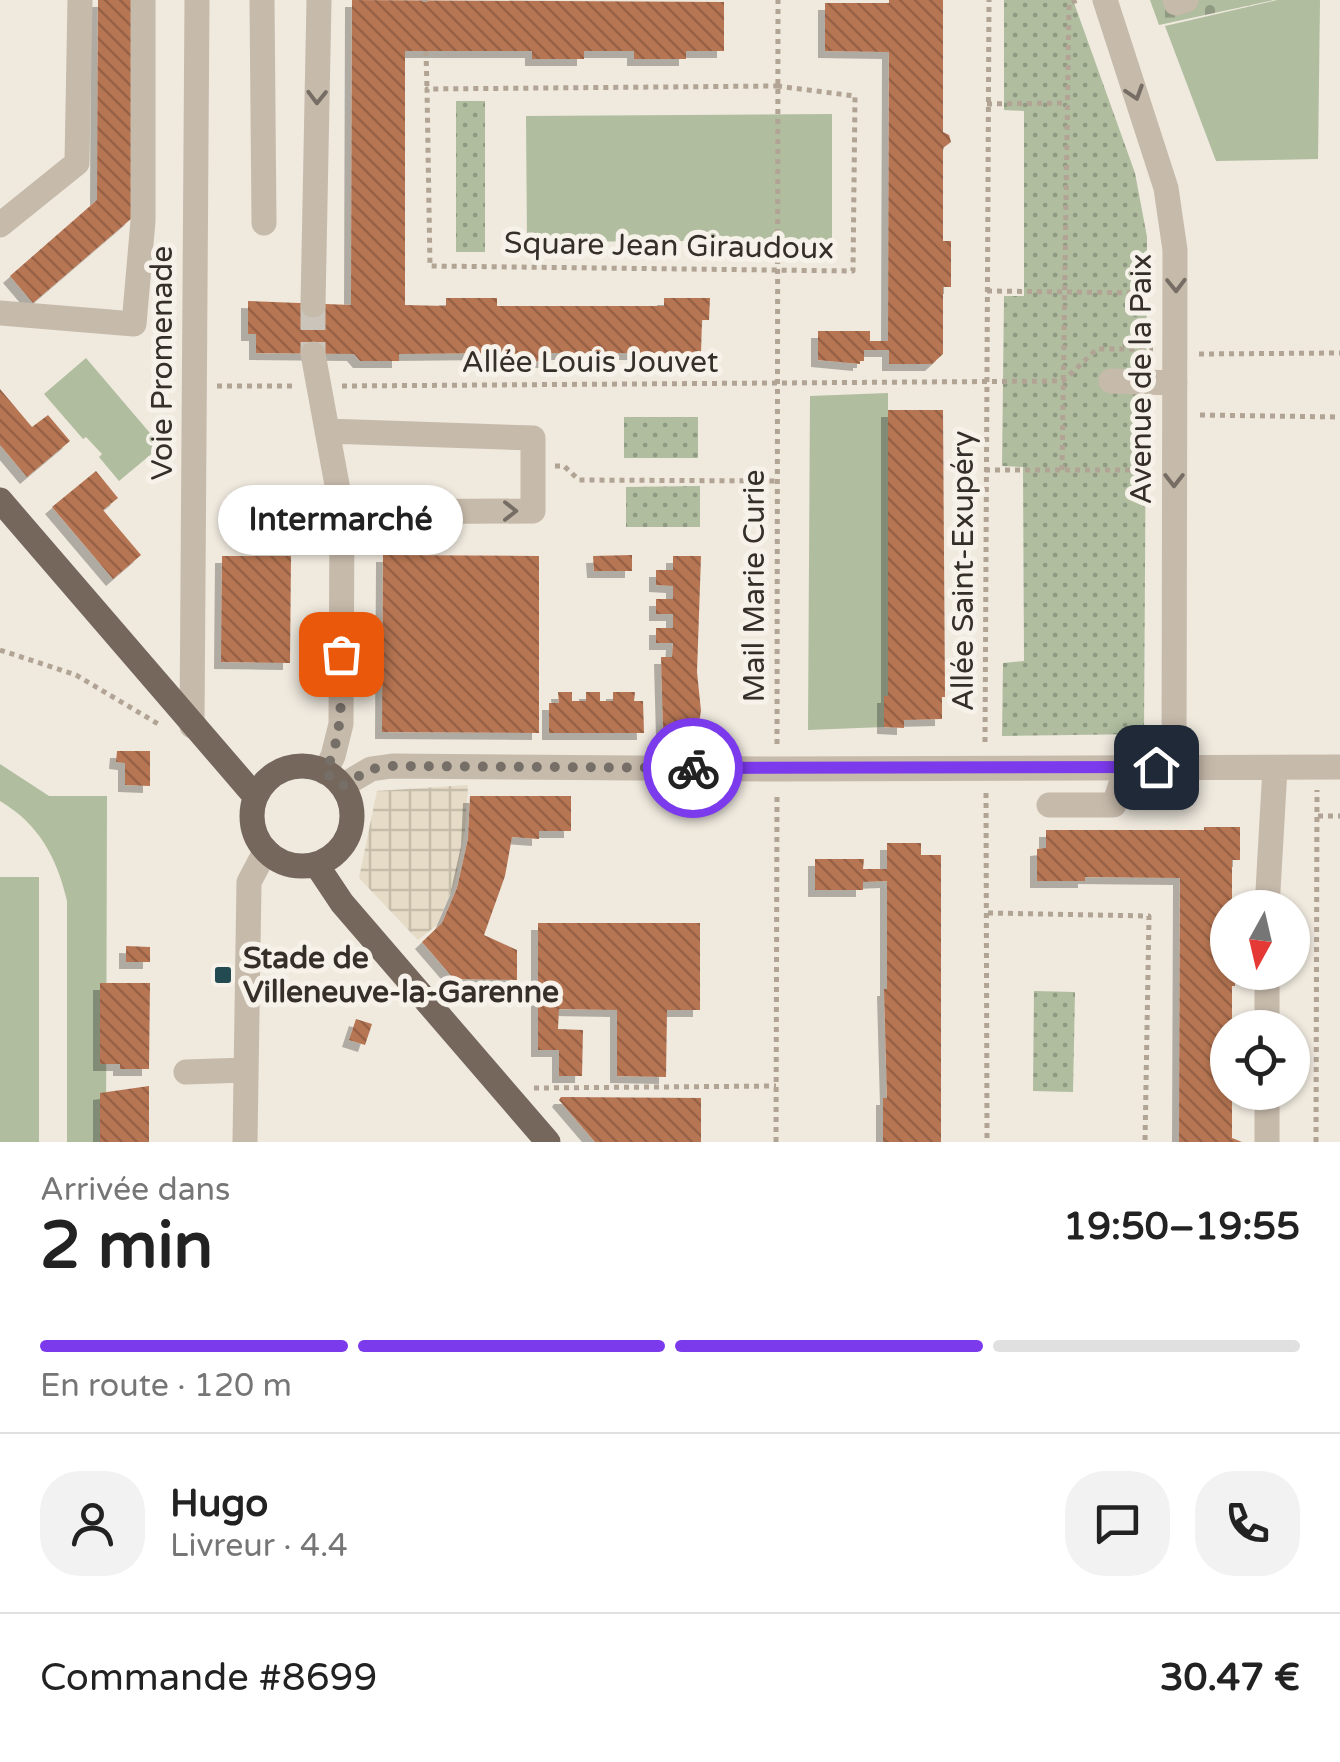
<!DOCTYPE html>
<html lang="fr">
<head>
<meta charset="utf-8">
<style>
  :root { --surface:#fff; --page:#f2f2f2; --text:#222; --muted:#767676; --line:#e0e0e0; --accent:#7c3aed }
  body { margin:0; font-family:"Varela Round",sans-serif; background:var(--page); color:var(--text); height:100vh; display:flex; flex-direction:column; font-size:38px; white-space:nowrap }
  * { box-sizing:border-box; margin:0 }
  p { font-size:32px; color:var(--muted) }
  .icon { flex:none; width:55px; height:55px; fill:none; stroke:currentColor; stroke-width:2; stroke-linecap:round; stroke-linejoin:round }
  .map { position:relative; height:1142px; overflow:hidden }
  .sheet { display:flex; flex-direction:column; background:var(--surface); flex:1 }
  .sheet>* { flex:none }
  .needle { width:65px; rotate:188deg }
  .fabs { position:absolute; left:1210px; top:890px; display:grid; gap:20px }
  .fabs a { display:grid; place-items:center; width:100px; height:100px; border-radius:50%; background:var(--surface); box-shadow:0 2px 8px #0004; font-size:50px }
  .pin { position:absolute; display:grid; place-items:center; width:85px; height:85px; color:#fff; margin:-42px; border-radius:20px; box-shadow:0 5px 15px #0006 }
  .courier { position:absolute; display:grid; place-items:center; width:100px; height:100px; margin:-50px; border:8px solid #7c3aed; border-radius:50%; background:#fff; color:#222; box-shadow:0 2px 12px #0007 }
  .bubble { position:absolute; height:70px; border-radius:35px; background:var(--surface); box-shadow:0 2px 8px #0004; font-size:32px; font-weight:700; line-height:70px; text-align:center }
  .headline em { font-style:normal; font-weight:700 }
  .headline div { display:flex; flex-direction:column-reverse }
  .headline { display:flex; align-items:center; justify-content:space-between; height:170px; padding:0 40px }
  h1 { font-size:65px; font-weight:700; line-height:75px }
  .bar { display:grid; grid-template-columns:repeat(4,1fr); gap:15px 10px; align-content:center; height:120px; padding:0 40px }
  .bar i { height:12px; border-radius:8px; background:var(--line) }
  .bar .active { background:var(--accent) }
  .bar p { grid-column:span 4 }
  .line { display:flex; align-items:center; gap:25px; padding:0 40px; border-top:2px solid var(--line) }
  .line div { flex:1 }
  .round { display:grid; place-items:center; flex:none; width:105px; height:105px; border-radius:40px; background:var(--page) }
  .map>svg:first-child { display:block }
</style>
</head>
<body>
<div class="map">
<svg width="1340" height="1142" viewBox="0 0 1340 1142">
  <defs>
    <pattern id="cemetery-stones" width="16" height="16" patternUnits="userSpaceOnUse" patternTransform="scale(2.5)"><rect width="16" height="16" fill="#b0bd9f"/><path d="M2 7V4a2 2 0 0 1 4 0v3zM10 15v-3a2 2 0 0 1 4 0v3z" fill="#909a82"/></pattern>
    <pattern id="park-dots" width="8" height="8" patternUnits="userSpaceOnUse" patternTransform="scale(2.5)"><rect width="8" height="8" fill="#b0bd9f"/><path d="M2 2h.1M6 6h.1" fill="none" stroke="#909a82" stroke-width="1.8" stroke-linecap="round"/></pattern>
    <pattern id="plaza-grid" width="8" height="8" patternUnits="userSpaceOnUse" patternTransform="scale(2.5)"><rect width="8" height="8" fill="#e5dbc6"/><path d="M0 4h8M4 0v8" fill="none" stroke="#c5bcaa"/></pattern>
    <pattern id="building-back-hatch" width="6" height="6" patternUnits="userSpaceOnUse" patternTransform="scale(2.5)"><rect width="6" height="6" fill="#b77653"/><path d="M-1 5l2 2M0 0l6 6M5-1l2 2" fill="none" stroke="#966145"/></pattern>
    <filter id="shadow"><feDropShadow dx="-7" dy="7" stdDeviation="0" flood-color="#0004"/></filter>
  </defs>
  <rect width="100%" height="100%" fill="#efe9de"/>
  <!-- grass -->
  <path fill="#b0bd9f" d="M1277,0H1320L1318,159L1216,161L1165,26Z
    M832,114V240L527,242L526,116Z
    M86,358L161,446L119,481L99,457L102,454L86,437L83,439L44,394Z
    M888,393V696L884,697V727L808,730L810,396Z
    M0,764L49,796H107L106,1142H67V901C57,858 39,824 0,801Z
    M0,877H39V1142H0Z"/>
  <!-- cemetery -->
  <path fill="url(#cemetery-stones)" d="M1150,0H1274L1159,25Z"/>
  <!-- park -->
  <path fill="url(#park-dots)" d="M1004,0H1073L1135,173L1147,237L1144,734L1002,736L1003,663L1024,661L1023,467L1002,466L1004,296H1024V111L1004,110Z
    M456,101H485V252H456Z
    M624,417H698V458H624Z
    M700,486V527H626V487Z
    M1034,991L1075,992L1073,1092L1033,1091Z"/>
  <!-- plaza -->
  <path fill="url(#plaza-grid)" d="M468,785L465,831L455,882L437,925L418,940L359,878L377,791Z"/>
  <!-- building -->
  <path fill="url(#building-back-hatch)" filter="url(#shadow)" d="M98,0H134L132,218L33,303L10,276L97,200Z
    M352,0L724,2V51H686V59H634V51H584V59H532V51H405V305L446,306V298H497V306H664V298H710L709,320H702L701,353H549V361H497V353L399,354V361H360L354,354L256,353V334H248V301L351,305Z
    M889,0H943V132L949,135L951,142L943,148V241H951V287H943V354L932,364H889V350H864V361H860V364L818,360V331H870V341H888L889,52L825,51V3H889Z
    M0,389L32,427L48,415L70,441L27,477L0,445Z
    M888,410H943L945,697H942V719L904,720V728L884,727V696H888Z
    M96,471L118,498L103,510L141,555L113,579L52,507Z
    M383,555L539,556V733L382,732Z
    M632,555V571H594L593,556Z
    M222,556H291L290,663L221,662Z
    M673,556H701L697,672L701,711L697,733L663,730L661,657H672L673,643H656V628H673V614H656V599H673V586L656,585V570H673Z
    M558,692H572V701H586V692H600V701H613V692H635L634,701H643L644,733H549V703H559Z
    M117,751H150V786L125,785V763L116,762Z
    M470,796H571V831H539V839L512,837L505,876L484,935L517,950V980L454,979L422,942L442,923L457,888L468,839Z
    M1204,827H1240V860H1232V908H1228V972L1235,976V986H1232V1028H1228V1092H1232V1138L1242,1142H1179L1180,878L1085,877V881H1037V849L1046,848V830H1204Z
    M887,843H921V855H941V1142H883V1098H887L884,989H887V881L863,882V890H815V859H864L863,869H887Z
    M538,923H700V1010H667L666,1077L617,1076V1010L559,1009L558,1029L583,1030L582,1076H559V1050H538Z
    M126,946L150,947V962H126Z
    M100,983H150L149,1069H120V1064H100Z
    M356,1019L372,1024L365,1045L349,1040Z
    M149,1086V1142H100V1093Z
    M561,1097L701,1098V1142H595L559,1100Z"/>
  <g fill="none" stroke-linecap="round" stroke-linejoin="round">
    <!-- minor-tunnel -->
    <path stroke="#cac4ba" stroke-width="25" stroke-dasharray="25 12" stroke-linecap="butt" d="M313,305V354"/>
    <!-- path -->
    <path stroke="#b2a495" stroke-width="5" stroke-dasharray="5 5" stroke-linecap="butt" d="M425,0V2
      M426,51L427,89
      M777,86L855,96L853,271L430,266L427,89Z
      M987,104L1065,103
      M987,291L1153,293
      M1199,354L1340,353
      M217,386H296
      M342,386L1063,381L1097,349H1153
      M1200,415L1340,417
      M555,466H564L579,480L776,481
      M985,470H1151
      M1062,470L1069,3L1078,0
      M0,650L76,675L160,725
      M985,742L989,0
      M777,744L778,0
      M986,793L987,1142
      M1318,816H1340
      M988,913L1149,916L1145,1142
      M534,1088L776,1086
      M776,1142L777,795
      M1316,1142L1317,790"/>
    <!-- minor -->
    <path stroke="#c6baab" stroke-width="25" d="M262,0L264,223
      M1105,0L1166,188L1175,250L1174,767
      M1175,0L1176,3L1186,0
      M0,225L77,163L80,0
      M313,305L319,0
      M0,313L134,324L143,221V0
      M313,354L342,512L341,724L333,756L325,772
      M1111,381L1175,383
      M327,431L533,438V511L342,512
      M192,726L197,0
      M342,786L371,769L392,766L777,769L1340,767
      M1049,805H1114L1126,768
      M1267,908L1275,768
      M1267,1028V972
      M186,1072L246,1070
      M245,1142L249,882L266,850
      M1267,1142V1092"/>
    <!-- major -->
    <path stroke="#75675c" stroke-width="25" d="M0,500L255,796
      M252 816a50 50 0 1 1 100 0a50 50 0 1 1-100 0Z
      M316,864L342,903L548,1142"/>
  </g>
  <!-- one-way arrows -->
  <defs><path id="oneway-chevron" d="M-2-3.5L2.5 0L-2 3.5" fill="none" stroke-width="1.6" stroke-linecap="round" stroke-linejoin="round" transform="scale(2.5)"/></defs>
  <g stroke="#766d64">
    <use href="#oneway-chevron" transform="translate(1135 93) rotate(72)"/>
    <use href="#oneway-chevron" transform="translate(317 97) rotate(91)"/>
    <use href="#oneway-chevron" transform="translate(1176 285) rotate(89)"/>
    <use href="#oneway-chevron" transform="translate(1174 480) rotate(90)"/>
    <use href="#oneway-chevron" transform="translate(510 511)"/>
  </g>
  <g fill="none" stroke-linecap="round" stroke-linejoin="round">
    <!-- done -->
    <path stroke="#766f68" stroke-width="10" stroke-dasharray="0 18" d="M341,654C341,694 344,735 325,772L342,786L371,769L392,766L693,768"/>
    <!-- route -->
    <path stroke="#7c3aed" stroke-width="12" d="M693,768L1156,767"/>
  </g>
  <!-- markers -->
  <rect fill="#244a51" stroke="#f7f2e9" stroke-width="4" x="213" y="965" width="20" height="20" rx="5"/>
  <g text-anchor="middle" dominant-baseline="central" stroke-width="10" stroke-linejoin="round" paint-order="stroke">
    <!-- street labels -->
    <g font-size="30" fill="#352e29" stroke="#f7f2e9">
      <text transform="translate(669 246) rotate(1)">Square Jean Giraudoux</text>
      <text x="590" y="362">Allée Louis Jouvet</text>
      <text transform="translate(162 363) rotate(-90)">Voie Promenade</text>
      <text transform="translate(1141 379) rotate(-90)">Avenue de la Paix</text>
      <text transform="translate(963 571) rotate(-90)">Allée Saint-Exupéry</text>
      <text transform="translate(754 586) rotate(-90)">Mail Marie Curie</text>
    </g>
    <!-- poi labels -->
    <g font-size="30" font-weight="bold" fill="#352e29" stroke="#f7f2e9" text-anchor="start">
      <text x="243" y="958">Stade de<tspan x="243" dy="34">Villeneuve-la-Garenne</tspan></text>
    </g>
  </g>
</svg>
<div class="fabs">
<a><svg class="needle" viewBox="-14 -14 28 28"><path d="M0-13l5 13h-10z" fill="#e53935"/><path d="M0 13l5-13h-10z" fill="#767676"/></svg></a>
<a><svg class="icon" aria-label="locate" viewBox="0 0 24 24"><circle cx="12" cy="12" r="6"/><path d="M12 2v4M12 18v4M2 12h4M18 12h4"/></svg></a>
</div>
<div class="pin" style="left:341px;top:654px;background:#ea580c"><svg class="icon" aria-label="bag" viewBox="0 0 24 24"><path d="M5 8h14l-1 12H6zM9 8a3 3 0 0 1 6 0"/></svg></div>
<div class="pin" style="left:1156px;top:767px;background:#1f2937"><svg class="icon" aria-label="home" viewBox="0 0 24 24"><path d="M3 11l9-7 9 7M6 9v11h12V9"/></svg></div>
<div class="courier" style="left:693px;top:768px"><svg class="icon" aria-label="bike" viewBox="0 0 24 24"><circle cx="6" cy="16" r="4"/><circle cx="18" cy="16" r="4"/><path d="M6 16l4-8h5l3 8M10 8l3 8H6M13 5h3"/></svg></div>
<div class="bubble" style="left:218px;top:485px;width:245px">Intermarché</div>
</div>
<section class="sheet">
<div class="headline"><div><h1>2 min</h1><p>Arrivée dans</p></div><em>19:50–19:55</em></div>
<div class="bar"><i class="active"></i><i class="active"></i><i class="active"></i><i></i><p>En route · 120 m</p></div>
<div class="line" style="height:180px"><a class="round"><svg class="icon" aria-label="person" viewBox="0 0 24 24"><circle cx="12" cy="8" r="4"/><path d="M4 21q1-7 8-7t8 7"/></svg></a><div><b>Hugo</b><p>Livreur · 4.4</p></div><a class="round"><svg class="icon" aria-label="chat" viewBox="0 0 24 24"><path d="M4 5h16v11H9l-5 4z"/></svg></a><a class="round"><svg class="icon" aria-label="phone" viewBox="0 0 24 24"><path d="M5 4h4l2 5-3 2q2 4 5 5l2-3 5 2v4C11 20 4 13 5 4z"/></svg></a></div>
<div class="line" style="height:130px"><div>Commande #8699</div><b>30.47 €</b></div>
</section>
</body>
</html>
